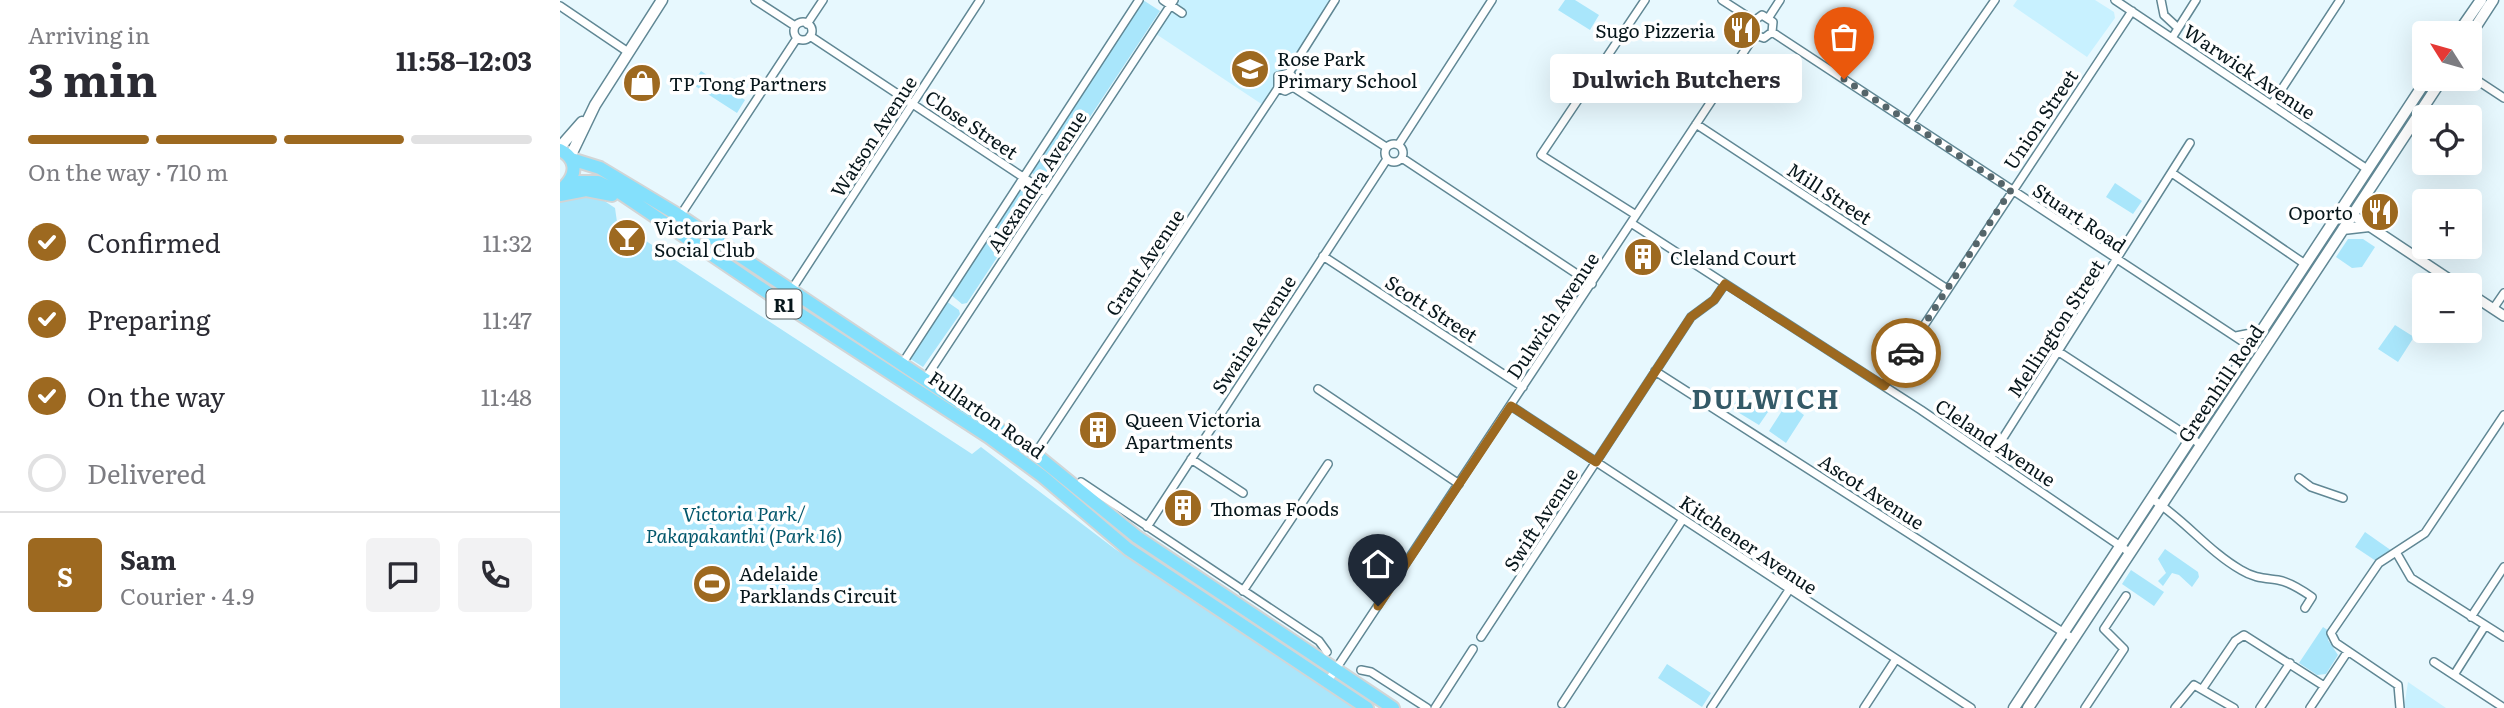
<!DOCTYPE html>
<html lang="en">
<head>
<meta charset="utf-8">
<style>
  :root { --surface:#fff; --page:#f2f2f3; --text:#2b2b33; --muted:#7c7c81; --line:#e1e1e2; --accent:#9d6920 }
  body { margin:0; font-family:Literata,serif; background:var(--page); color:var(--text); height:100vh; display:flex; flex-direction:column; font-size:26px; white-space:nowrap }
  * { box-sizing:border-box; margin:0 }
  p { font-size:23px; color:var(--muted) }
  .icon { flex:none; width:38px; height:38px; fill:none; stroke:currentColor; stroke-width:2; stroke-linecap:round; stroke-linejoin:round }
  .map { position:relative; flex:1; overflow:hidden }
  .drawer { display:flex; flex-direction:column; background:var(--surface); width:560px }
  .drawer>* { flex:none }
  .needle { width:46px; rotate:307deg }
  .controls { position:absolute; left:1852px; top:21px; display:grid; gap:14px }
  .controls a { display:grid; place-items:center; width:70px; height:70px; border-radius:7px; background:var(--surface); box-shadow:0 7px 28px #0002; font-size:35px }
  .pin { position:absolute; display:grid; place-items:center; width:60px; height:60px; color:#fff; margin:-72px -30px; border-radius:50% 50% 50% 0; rotate:-45deg; box-shadow:0 0 7px #0007 }
  .pin .icon { rotate:45deg }
  .courier { position:absolute; display:grid; place-items:center; width:70px; height:70px; margin:-35px; border:5px solid #9d6920; border-radius:50%; background:#fff; color:#222; box-shadow:0 2px 9px #0007 }
  .bubble { position:absolute; height:49px; border-radius:7px; background:var(--surface); box-shadow:0 7px 28px #0002; font-size:23px; font-weight:700; line-height:49px; text-align:center }
  .headline em { font-style:normal; font-weight:700 }
  .headline div { display:flex; flex-direction:column-reverse }
  .headline { display:flex; align-items:center; justify-content:space-between; height:119px; padding:0 28px }
  h1 { font-size:46px; font-weight:700; line-height:52px }
  .bar { display:grid; grid-template-columns:repeat(4,1fr); gap:10px 7px; align-content:center; height:84px; padding:0 28px }
  .bar i { height:9px; border-radius:5px; background:var(--line) }
  .bar .current { background:var(--accent) }
  .bar p { grid-column:span 4 }
  .line { display:flex; align-items:center; gap:18px; padding:0 28px; border-top:2px solid var(--line) }
  .line div { flex:1 }
  .round { display:grid; place-items:center; flex:none; width:74px; height:74px; border-radius:7px; background:var(--page) }
  ol { padding:0 28px; list-style:none }
  li { display:flex; align-items:center; gap:21px; height:77px }
  li p { margin-inline-start:auto }
  li .icon { padding:7px; border-radius:50%; background:var(--accent); color:#fff; stroke-width:4 }
  li:last-child { color:var(--muted) }
  li i { width:38px; height:38px; border:4px solid var(--line); border-radius:50% }
  main { display:flex; flex:1; min-height:0 }
  .map>svg:first-child { display:block }
</style>
</head>
<body>
<main>
<section class="drawer">
<div class="headline"><div><h1>3 min</h1><p>Arriving in</p></div><em>11:58–12:03</em></div>
<div class="bar"><i class="current"></i><i class="current"></i><i class="current"></i><i></i><p>On the way · 710 m</p></div>
<ol>
<li><svg class="icon" aria-label="check" viewBox="0 0 24 24"><path d="M5 12l5 5 9-10"/></svg>Confirmed<p>11:32</p></li>
<li><svg class="icon" aria-label="check" viewBox="0 0 24 24"><path d="M5 12l5 5 9-10"/></svg>Preparing<p>11:47</p></li>
<li><svg class="icon" aria-label="check" viewBox="0 0 24 24"><path d="M5 12l5 5 9-10"/></svg>On the way<p>11:48</p></li>
<li><i></i>Delivered</li>
</ol>
<div class="line" style="height:126px"><b class="round" style="background:var(--accent);color:#fff">S</b><div><b>Sam</b><p>Courier · 4.9</p></div><a class="round"><svg class="icon" aria-label="chat" viewBox="0 0 24 24"><path d="M4 5h16v11H9l-5 4z"/></svg></a><a class="round"><svg class="icon" aria-label="phone" viewBox="0 0 24 24"><path d="M5 4h4l2 5-3 2q2 4 5 5l2-3 5 2v4C11 20 4 13 5 4z"/></svg></a></div>
</section>
<div class="map">
<svg width="1944" height="708" viewBox="0 0 1944 708">
  <rect width="100%" height="100%" fill="#e7f8fe"/>
  <!-- built -->
  <path fill="#c8f1ff" d="M614,0H775L706,107L593,32Z
    M1457,0H1535L1554,12L1555,18L1527,57L1453,6Z
    M1848,682L1886,708H1844Z"/>
  <!-- green -->
  <path fill="#a9e6fb" d="M583,0L600,11L489,179L484,181L472,173V168Z
    M1005,0H1015L1039,15L1030,30L998,10Z
    M141,71L185,100L177,113L132,84Z
    M1555,183L1582,201L1573,214L1546,197Z
    M461,186L477,197L407,303L402,304L390,294Z
    M26,196L43,200L55,208L57,222L412,454L421,447L555,549L796,708H0V199Z
    M1788,239H1803L1815,247L1802,267L1792,268L1776,257Z
    M386,301L399,310L400,314L363,367L349,358Z
    M1835,325L1854,337L1838,362L1818,349Z
    M1180,395L1208,412L1199,425L1171,408Z
    M1227,403L1244,415L1226,443L1209,431Z
    M1805,532L1832,551L1816,561L1795,547Z
    M1605,549L1638,572L1639,577L1632,587L1619,575L1612,573L1603,586L1598,581L1606,573L1598,559Z
    M1571,570L1604,592L1594,606L1562,584Z
    M1763,627L1769,631L1768,640L1778,655L1766,674L1757,675L1739,663Z
    M1107,664L1151,693L1142,707L1098,678Z"/>
  <g fill="none" stroke-linecap="round" stroke-linejoin="round">
    <defs>
      <path id="minor" d="M195,0L235,26
        M603,0L622,13
        M1162,0L1193,20
        M1555,0L1807,169
        M1601,0L1604,15L1618,28
        M0,6L68,52
        M1209,17L1220,0
        M234 31a9 9 0 1 1 18 0a9 9 0 1 1-18 0Z
        M247,24L263,0
        M1212,32L1694,349
        M1195,35L1191,23L1202,15L1213,22L1212,32
        M1195,35L1204,38L1212,32
        M250,36L487,193
        M1612,38L1636,0
        M729,73L775,0
        M1909,75L1944,98
        M733,87L826,147
        M718,88L725,91L733,87L734,78L729,73
        M718,88V76L729,73
        M1712,104L1780,0
        M1350,122L1435,0
        M1136,124L1387,289
        M825 153a9 9 0 1 1 18 0a9 9 0 1 1-18 0Z
        M839,144L932,0
        M842,158L1032,284
        M1612,173L1745,264
        M1076,215L981,155L1085,0
        M120,216L237,38
        M1071,223L1361,410L1569,552
        M763,256L963,387
        M232,289L420,0
        M1933,309L1944,293
        M1676,336L1701,331
        M1499,352L1640,444
        M342,364L579,0
        M1095,371L1512,638
        M365,379L614,0
        M1324,386L1572,11
        M758,389L899,484
        M951,406L1411,708
        M475,454L718,88
        M1431,457L1630,143
        M631,459L683,493
        M1739,478L1751,487L1783,498
        M521,482L759,641L767,652
        M1592,499C1625,520 1648,551 1681,570C1694,578 1704,578 1718,580C1730,582 1742,590 1752,597L1745,608
        M587,527L827,159
        M1836,552L1851,578L1944,637
        M683,591L768,464
        M1911,617L1944,567
        M921,637L1131,317L1154,300L1165,284
        M1874,662L1944,708
        M801,670L811,672L867,708
        M1894,675L1925,626
        M768,681L1195,35
        M1643,688L1675,641L1684,635L1764,686
        M1002,704L1123,519
        M875,708L913,649
        M1151,708L1229,590
        M1304,708L1336,659
        M1525,708L1564,649L1544,629L1566,596
        M1615,708L1634,685L1674,708
        M1700,708L1730,663
        M1750,708L1788,651
        M1840,708L1838,685L1776,643L1771,633L1819,563L1865,533L1944,415"/>
      <path id="tertiary" d="M1782,208L1898,285
        M1909,293L1944,316"/>
      <path id="secondary" d="M1898,33L1921,0
        M1909,37L1933,0
        M0,147L22,122
        M10,157L35,105L102,0
        M1783,229L1809,226
        M1454,708L1867,79
        M1468,708L1882,79"/>
      <path id="trunk" d="M0,150C16,158 18,173 5,186
        M11,159L40,168L120,216L409,409L475,454L577,537L833,708
        M9,182H38L59,192L223,303L429,437L482,476L568,549L807,708
        M0,195L26,190L52,195"/>
    </defs>
    <!-- minor casing -->
    <use href="#minor" stroke="#608794" stroke-width="10"/>
    <!-- tertiary casing -->
    <use href="#tertiary" stroke="#608794" stroke-width="12"/>
    <!-- secondary casing -->
    <use href="#secondary" stroke="#608794" stroke-width="13"/>
    <!-- trunk casing -->
    <use href="#trunk" stroke="#d2d5d6" stroke-width="16"/>
    <!-- minor -->
    <use href="#minor" stroke="#fff" stroke-width="7"/>
    <!-- tertiary -->
    <use href="#tertiary" stroke="#fff" stroke-width="9"/>
    <!-- secondary -->
    <use href="#secondary" stroke="#fff" stroke-width="10"/>
    <!-- trunk -->
    <use href="#trunk" stroke="#84e0fc" stroke-width="12"/>
  </g>
  <g fill="none" stroke-linecap="round" stroke-linejoin="round">
    <!-- done -->
    <path stroke="#55656a" stroke-width="7" stroke-dasharray="0 12.6" d="M1284,79L1451,190L1346,353"/>
    <!-- route -->
    <path stroke="#9d6920" stroke-width="9" d="M818,606L951,406L1036,462L1131,317L1154,300L1165,284L1324,386L1346,353"/>
  </g>
  <!-- icons -->
  <defs>
    <symbol id="restaurant-disc" viewBox="-11 -11 22 22"><circle r="9.5" fill="#9d6920" stroke="#fff"/><path d="M-5-6h1v4h1v-4h1v4h1v-4h1v5L-1.5 .5V6h-2V.5L-5-1ZM5-6V6H3V1.5H1.5Q1.5-4 5-6Z" fill="#fff"/></symbol>
    <symbol id="school-disc" viewBox="-11 -11 22 22"><circle r="9.5" fill="#9d6920" stroke="#fff"/><path d="M0-5L7-2L0 1L-7-2ZM-4 1L0 2.5L4 1V4Q0 6-4 4Z" fill="#fff"/></symbol>
    <symbol id="shop-disc" viewBox="-11 -11 22 22"><circle r="9.5" fill="#9d6920" stroke="#fff"/><path d="M-5-2.5h2.3a2.7 3.5 0 0 1 5.4 0H5L5.5 6h-11ZM-1.5-2.5h3a1.5 2.3 0 0 0-3 0Z" fill="#fff"/></symbol>
    <symbol id="bar-disc" viewBox="-11 -11 22 22"><circle r="9.5" fill="#9d6920" stroke="#fff"/><path d="M-6-5H6L.8 .8V4.5H3.5V6h-7V4.5H-.8V.8Z" fill="#fff"/></symbol>
    <symbol id="building-disc" viewBox="-11 -11 22 22"><circle r="9.5" fill="#9d6920" stroke="#fff"/><path d="M-4-6H4V6H1V3H-1V6H-4ZM-2.5-4.3h1.7v1.8h-1.7ZM.8-4.3h1.7v1.8H.8ZM-2.5-1h1.7V.8h-1.7ZM.8-1h1.7V.8H.8Z" fill="#fff"/></symbol>
    <symbol id="stadium-disc" viewBox="-11 -11 22 22"><circle r="9.5" fill="#9d6920" stroke="#fff"/><path d="M0-5a6.5 5 0 1 0 0 10a6.5 5 0 1 0 0-10ZM-3.5-1.8h7v3.6h-7Z" fill="#fff"/></symbol>
  </defs>
  <g fill-rule="evenodd">
    <use href="#restaurant-disc" x="1160" y="8" width="44" height="44"/>
    <use href="#school-disc" x="668" y="47" width="44" height="44"/>
    <use href="#shop-disc" x="60" y="61" width="44" height="44"/>
    <use href="#restaurant-disc" x="1798" y="190" width="44" height="44"/>
    <use href="#bar-disc" x="45" y="216" width="44" height="44"/>
    <use href="#building-disc" x="1061" y="235" width="44" height="44"/>
    <use href="#building-disc" x="516" y="408" width="44" height="44"/>
    <use href="#building-disc" x="601" y="486" width="44" height="44"/>
    <use href="#stadium-disc" x="130" y="562" width="44" height="44"/>
  </g>
  <g text-anchor="middle" dominant-baseline="central" stroke-width="7" stroke-linejoin="round" paint-order="stroke">
    <!-- shield labels -->
    <rect fill="#fff" stroke="#515c5f" stroke-width="2" x="206.5" y="289.5" width="35" height="29" rx="5"/>
    <g font-size="18" font-weight="bold" fill="#07161b">
      <text x="224" y="304">R1</text>
    </g>
    <!-- poi labels -->
    <g font-size="19" fill="#07161b" stroke="#fff" text-anchor="start">
      <text x="1155" y="30" text-anchor="end">Sugo Pizzeria</text>
      <text x="717" y="58">Rose Park<tspan x="717" dy="22">Primary School</tspan></text>
      <text x="109" y="83">TP Tong Partners</text>
      <text x="1793" y="212" text-anchor="end">Oporto</text>
      <text x="94" y="227">Victoria Park<tspan x="94" dy="22">Social Club</tspan></text>
      <text x="1110" y="257">Cleland Court</text>
      <text x="565" y="419">Queen Victoria<tspan x="565" dy="22">Apartments</tspan></text>
      <text x="650" y="508">Thomas Foods</text>
      <text x="179" y="573">Adelaide<tspan x="179" dy="22">Parklands Circuit</tspan></text>
    </g>
    <!-- street labels -->
    <g font-size="19" fill="#07161b" stroke="#fff">
      <text transform="translate(1690 71) rotate(34)">Warwick Avenue</text>
      <text transform="translate(1480 119) rotate(-56)">Union Street</text>
      <text transform="translate(412 124) rotate(34)">Close Street</text>
      <text transform="translate(313 136) rotate(-57)">Watson Avenue</text>
      <text transform="translate(476 181) rotate(-57)">Alexandra Avenue</text>
      <text transform="translate(1270 193) rotate(33)">Mill Street</text>
      <text transform="translate(1520 217) rotate(34)">Stuart Road</text>
      <text transform="translate(584 262) rotate(-56)">Grant Avenue</text>
      <text transform="translate(872 308) rotate(33)">Scott Street</text>
      <text transform="translate(992 315) rotate(-56)">Dulwich Avenue</text>
      <text transform="translate(1495 328) rotate(-57)">Mellington Street</text>
      <text transform="translate(693 334) rotate(-57)">Swaine Avenue</text>
      <text transform="translate(1660 383) rotate(-56)">Greenhill Road</text>
      <text transform="translate(427 414) rotate(35)">Fullarton Road</text>
      <text transform="translate(1436 442) rotate(34)">Cleland Avenue</text>
      <text transform="translate(1312 491) rotate(33)">Ascot Avenue</text>
      <text transform="translate(980 519) rotate(-57)">Swift Avenue</text>
      <text transform="translate(1189 544) rotate(34)">Kitchener Avenue</text>
    </g>
    <!-- park labels -->
    <g font-size="19" font-style="italic" fill="#02566b" stroke="#fff">
      <text x="184" y="513">Victoria Park/<tspan x="184" dy="22">Pakapakanthi (Park 16)</tspan></text>
    </g>
    <!-- district labels -->
    <g font-size="26" font-weight="bold" letter-spacing="2" fill="#345a67" stroke="#fff">
      <text x="1206" y="397">DULWICH</text>
    </g>
  </g>
</svg>
<div class="controls">
<a><svg class="needle" viewBox="-14 -14 28 28"><path d="M0-13l5 13h-10z" fill="#e53935"/><path d="M0 13l5-13h-10z" fill="#7c7c81"/></svg></a>
<a><svg class="icon" aria-label="locate" viewBox="0 0 24 24"><circle cx="12" cy="12" r="6"/><path d="M12 2v4M12 18v4M2 12h4M18 12h4"/></svg></a>
<a>+</a>
<a>−</a>
</div>
<div class="pin" style="left:1284px;top:79px;background:#ea580c"><svg class="icon" aria-label="bag" viewBox="0 0 24 24"><path d="M5 8h14l-1 12H6zM9 8a3 3 0 0 1 6 0"/></svg></div>
<div class="pin" style="left:818px;top:606px;background:#1f2937"><svg class="icon" aria-label="home" viewBox="0 0 24 24"><path d="M3 11l9-7 9 7M6 9v11h12V9"/></svg></div>
<div class="courier" style="left:1346px;top:353px"><svg class="icon" aria-label="car" viewBox="0 0 24 24"><path d="M5 17H2v-5l4-1 3-4h7l3 4 3 1v5h-3M9 17h6M6 11h13"/><circle cx="7" cy="17" r="2"/><circle cx="17" cy="17" r="2"/></svg></div>
<div class="bubble" style="left:990px;top:54px;width:252px">Dulwich Butchers</div>
</div>
</main>
</body>
</html>
